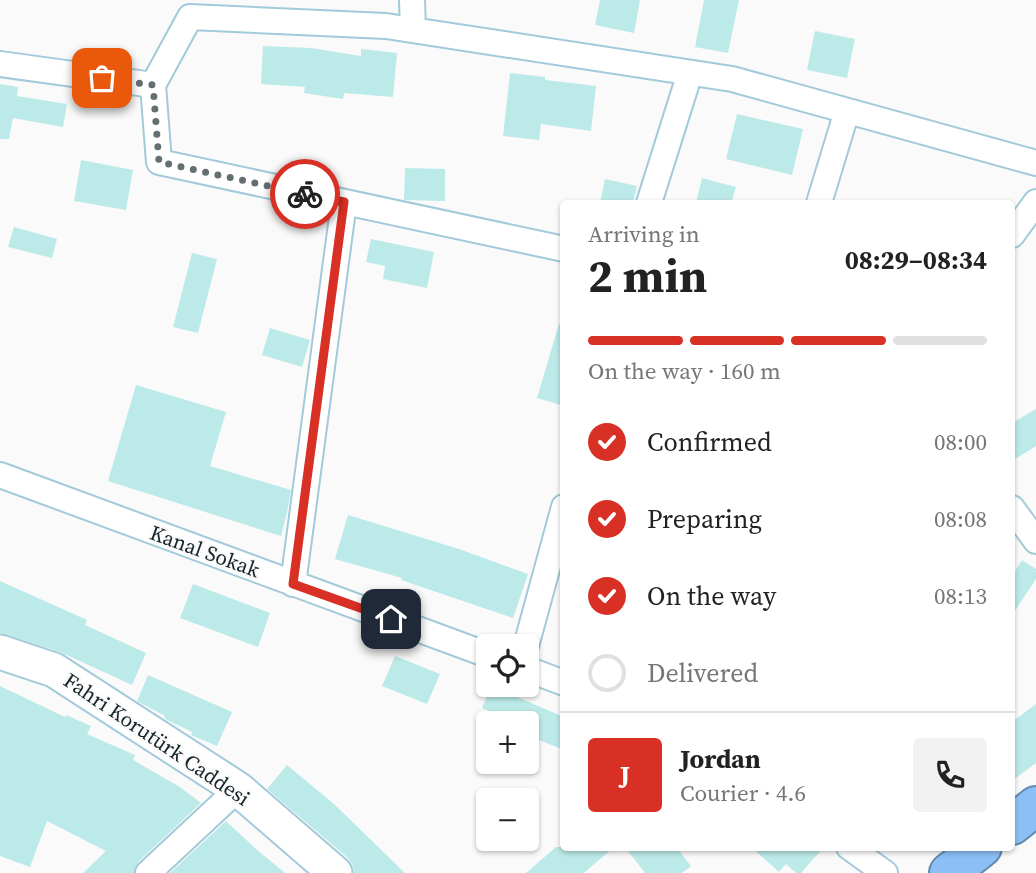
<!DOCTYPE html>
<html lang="en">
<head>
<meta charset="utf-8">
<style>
  :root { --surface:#fff; --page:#f2f2f2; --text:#222; --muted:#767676; --line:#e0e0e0; --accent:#d93025 }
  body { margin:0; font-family:"Source Serif 4",serif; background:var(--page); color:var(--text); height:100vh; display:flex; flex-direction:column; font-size:26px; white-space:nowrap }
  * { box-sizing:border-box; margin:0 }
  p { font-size:23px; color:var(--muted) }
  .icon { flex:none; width:38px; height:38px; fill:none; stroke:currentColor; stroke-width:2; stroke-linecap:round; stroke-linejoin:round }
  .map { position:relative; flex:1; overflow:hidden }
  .side { position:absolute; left:560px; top:200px; width:455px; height:651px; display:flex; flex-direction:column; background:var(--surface); border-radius:7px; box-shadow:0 2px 5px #0004 }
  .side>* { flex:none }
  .buttons { position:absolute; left:476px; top:634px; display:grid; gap:14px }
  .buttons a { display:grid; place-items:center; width:63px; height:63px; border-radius:7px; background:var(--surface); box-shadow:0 2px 5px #0004; font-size:35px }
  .pin { position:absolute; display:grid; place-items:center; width:60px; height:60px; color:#fff; margin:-30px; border-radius:14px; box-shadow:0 4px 10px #0006 }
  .courier { position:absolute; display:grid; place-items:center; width:70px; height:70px; margin:-35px; border:5px solid #d93025; border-radius:50%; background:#fff; color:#222; box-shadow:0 2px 9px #0007 }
  .headline em { font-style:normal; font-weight:700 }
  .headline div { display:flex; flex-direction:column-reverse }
  .headline { display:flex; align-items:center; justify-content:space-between; height:119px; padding:0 28px }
  h1 { font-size:46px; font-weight:700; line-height:52px }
  .bar { display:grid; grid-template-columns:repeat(4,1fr); gap:10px 7px; align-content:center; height:84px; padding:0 28px }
  .bar i { height:9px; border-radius:5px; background:var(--line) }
  .bar .active { background:var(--accent) }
  .bar p { grid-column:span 4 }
  .line { display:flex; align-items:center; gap:18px; padding:0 28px; border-top:2px solid var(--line) }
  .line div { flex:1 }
  .round { display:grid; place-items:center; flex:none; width:74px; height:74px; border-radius:7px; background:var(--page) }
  ol { padding:0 28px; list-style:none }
  li { display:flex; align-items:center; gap:21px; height:77px }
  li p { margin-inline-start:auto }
  li .icon { padding:7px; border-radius:50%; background:var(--accent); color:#fff; stroke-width:4 }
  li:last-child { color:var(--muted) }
  li i { width:38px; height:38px; border:4px solid var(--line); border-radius:50% }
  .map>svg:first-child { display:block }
</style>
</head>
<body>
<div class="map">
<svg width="1036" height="873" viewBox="0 0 1036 873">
  <rect width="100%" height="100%" fill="#fafafa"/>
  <!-- building -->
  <path fill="#bceae9" d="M600,0H640L634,33L595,25Z
    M704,0H739L728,53L695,47Z
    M815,31L855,39L847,78L807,70Z
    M263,46L311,48L361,56V49L397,53L393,97L344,93L343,99L304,93L305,87L261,84Z
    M510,73L545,77V80L596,86L591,131L541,124L539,140L503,136Z
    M0,84L18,87L17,96L67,104L63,127L13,118L9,139H0Z
    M737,114L803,129L792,175L726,159Z
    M81,160L133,170L126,210L74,201Z
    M405,168L445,169V201L404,200Z
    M702,178L736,187L731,203H696Z
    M605,179L637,186L633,203H600Z
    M14,227L57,239L52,258L8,247Z
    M371,239L434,252L427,288L383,279L385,266L366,262Z
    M192,253L217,259L198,333L173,327Z
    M559,324L564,325V406L537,398Z
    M270,328L310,340L302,367L262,355Z
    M136,385L226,412L210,466L291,490L287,513L281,536L108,481Z
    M1036,409V446L1012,461V423Z
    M348,515L459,549L528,574L513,618L401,580L402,578L335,559Z
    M1022,560L1036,569V579L1012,615V576Z
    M0,581L87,620L85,625L146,653L132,685L60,652L0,633Z
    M193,584L270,613L258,647L180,618Z
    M395,656L440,674L427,704L382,686Z
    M148,675L232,712L217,746L191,735L192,732L169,721L164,718L165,716L137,701Z
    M0,686L65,717L66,715L91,726L87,734L135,755L133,760L180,787L201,803L138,862L134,873H83L106,851L47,821L30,867L0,856Z
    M491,686L564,717V750L527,735V723H518L482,708Z
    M1036,704V763L1012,781V722Z
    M287,765L334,804L405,873H354L353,866L348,858L267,789Z
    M226,821L256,849L285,873H170Z
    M556,847H614L584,873H526Z
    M625,847H676L691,866L682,873H645Z
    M751,847H824L801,873H796L786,864L779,872Z"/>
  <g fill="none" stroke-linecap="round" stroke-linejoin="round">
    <defs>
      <path id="street" d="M412,0L413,30
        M0,64L153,85L190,17L386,26L732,79L1036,163
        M153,85L159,162L564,249
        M649,203L690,73
        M819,203L847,111
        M1012,235L1036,202
        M0,475L488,655
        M1012,508L1036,541
        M293,584L344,202
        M526,646L564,507
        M527,669L564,683
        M849,847L885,873
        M148,873L238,789"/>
      <path id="secondary" d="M0,652L54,670L238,789L335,873"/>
      <path id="highway" d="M1012,825L1036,806
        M949,873L982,847"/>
    </defs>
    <!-- street casing -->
    <use href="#street" stroke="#a3cada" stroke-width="28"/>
    <!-- secondary casing -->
    <use href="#secondary" stroke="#a3cada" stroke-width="37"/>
    <!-- highway casing -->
    <use href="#highway" stroke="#6289ae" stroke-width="42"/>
    <!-- street -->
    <use href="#street" stroke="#fff" stroke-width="24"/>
    <!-- secondary -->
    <use href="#secondary" stroke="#fff" stroke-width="33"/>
    <!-- highway -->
    <use href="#highway" stroke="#8cbff6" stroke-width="38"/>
  </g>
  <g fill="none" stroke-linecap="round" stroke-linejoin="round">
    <!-- done -->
    <path stroke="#646f72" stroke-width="7" stroke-dasharray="0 12.6" d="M102,78L153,85L159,162L305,194"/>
    <!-- route -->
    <path stroke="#d93025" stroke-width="9" d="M305,194L344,202L293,584L391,619"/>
  </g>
  <g text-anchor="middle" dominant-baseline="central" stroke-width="5" stroke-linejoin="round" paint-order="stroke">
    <!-- street labels -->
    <g font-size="21" fill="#142429" stroke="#fafafa">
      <text transform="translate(205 551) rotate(20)">Kanal Sokak</text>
      <text transform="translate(157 739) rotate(34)">Fahri Korutürk Caddesi</text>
    </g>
  </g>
</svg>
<div class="buttons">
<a><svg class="icon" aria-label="locate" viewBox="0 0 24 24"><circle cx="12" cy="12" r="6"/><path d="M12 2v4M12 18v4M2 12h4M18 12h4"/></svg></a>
<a>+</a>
<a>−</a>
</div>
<div class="pin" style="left:102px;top:78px;background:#ea580c"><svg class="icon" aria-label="bag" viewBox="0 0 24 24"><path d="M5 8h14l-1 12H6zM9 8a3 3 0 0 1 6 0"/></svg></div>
<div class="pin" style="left:391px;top:619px;background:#1f2937"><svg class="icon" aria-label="home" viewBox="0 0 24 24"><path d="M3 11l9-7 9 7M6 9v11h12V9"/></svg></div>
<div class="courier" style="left:305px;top:194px"><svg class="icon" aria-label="bike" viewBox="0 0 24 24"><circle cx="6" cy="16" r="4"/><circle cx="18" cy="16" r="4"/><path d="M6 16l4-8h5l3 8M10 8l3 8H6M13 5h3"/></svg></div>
<section class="side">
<div class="headline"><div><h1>2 min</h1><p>Arriving in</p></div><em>08:29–08:34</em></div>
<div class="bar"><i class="active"></i><i class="active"></i><i class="active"></i><i></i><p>On the way · 160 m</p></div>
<ol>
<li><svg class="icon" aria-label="check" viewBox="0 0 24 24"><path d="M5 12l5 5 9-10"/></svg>Confirmed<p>08:00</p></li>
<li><svg class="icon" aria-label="check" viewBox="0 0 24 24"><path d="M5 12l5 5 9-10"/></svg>Preparing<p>08:08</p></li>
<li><svg class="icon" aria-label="check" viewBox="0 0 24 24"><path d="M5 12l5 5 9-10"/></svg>On the way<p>08:13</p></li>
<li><i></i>Delivered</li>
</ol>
<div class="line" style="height:126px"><b class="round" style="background:var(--accent);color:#fff">J</b><div><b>Jordan</b><p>Courier · 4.6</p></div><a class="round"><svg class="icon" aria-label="phone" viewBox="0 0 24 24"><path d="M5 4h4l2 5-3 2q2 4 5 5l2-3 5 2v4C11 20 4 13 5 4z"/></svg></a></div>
</section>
</div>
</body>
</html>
